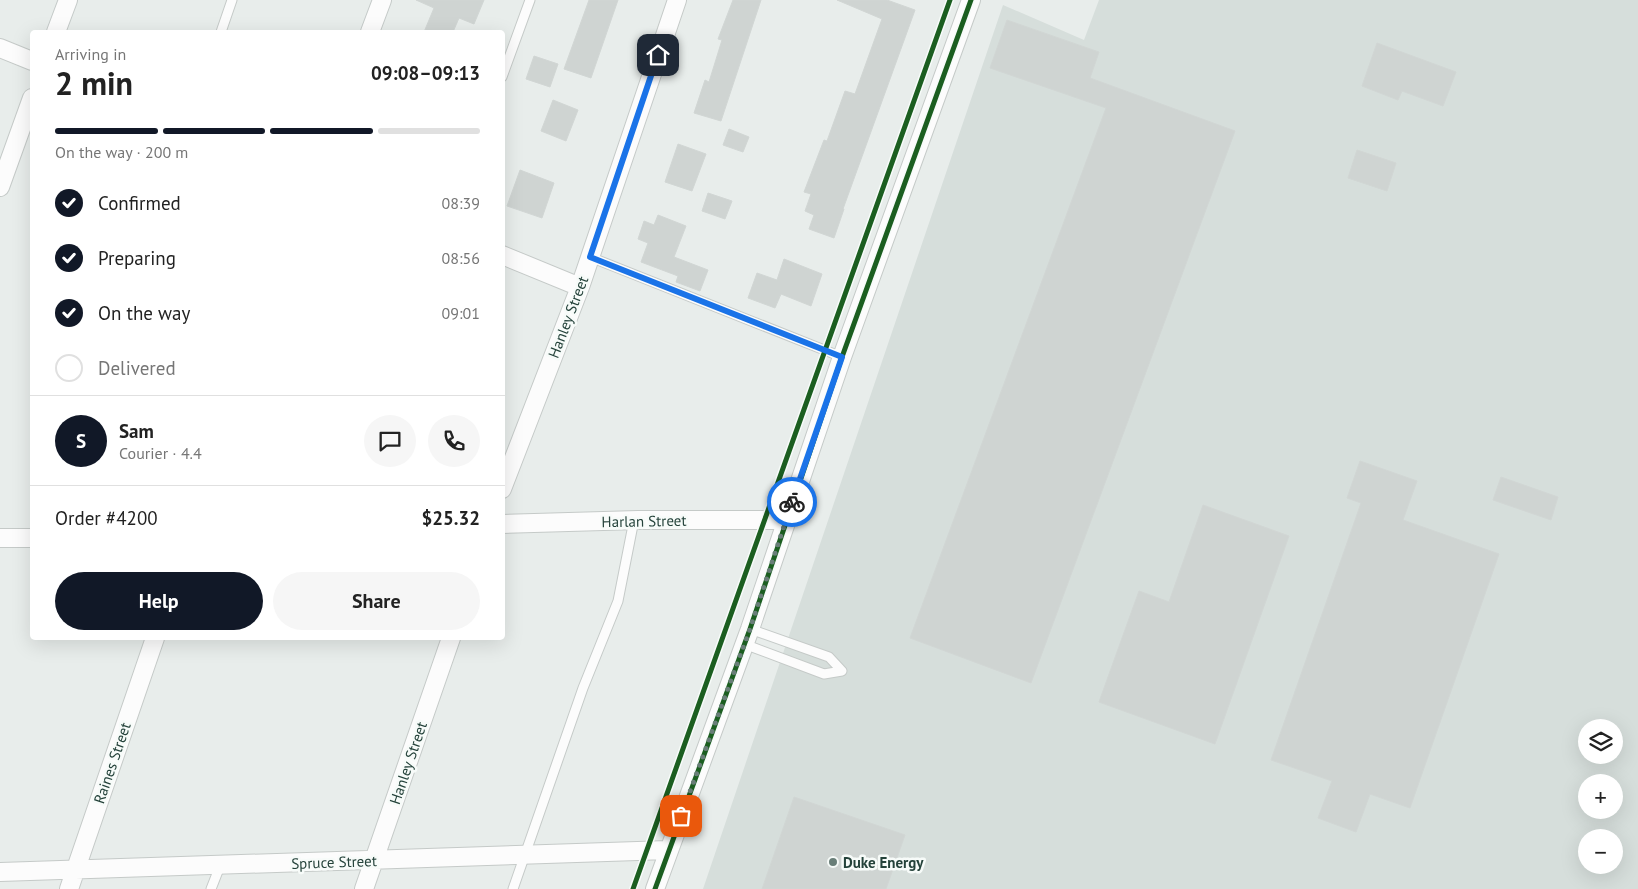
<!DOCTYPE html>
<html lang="en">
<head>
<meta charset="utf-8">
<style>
  :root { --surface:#fff; --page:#f6f6f6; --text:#222; --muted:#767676; --line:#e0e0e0; --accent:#111827 }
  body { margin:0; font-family:"PT Sans",sans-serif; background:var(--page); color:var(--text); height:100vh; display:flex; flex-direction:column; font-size:19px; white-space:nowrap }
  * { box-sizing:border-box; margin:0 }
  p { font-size:16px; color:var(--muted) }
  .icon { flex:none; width:28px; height:28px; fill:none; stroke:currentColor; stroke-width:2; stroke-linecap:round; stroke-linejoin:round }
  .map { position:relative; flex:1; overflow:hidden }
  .details { position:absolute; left:30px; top:30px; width:475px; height:610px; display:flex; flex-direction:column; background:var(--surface); border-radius:5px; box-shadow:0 5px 20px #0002 }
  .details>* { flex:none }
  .tools { position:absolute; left:1578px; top:719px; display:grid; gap:10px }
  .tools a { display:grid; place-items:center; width:45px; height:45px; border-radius:50%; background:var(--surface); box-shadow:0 5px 20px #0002; font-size:25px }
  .pin { position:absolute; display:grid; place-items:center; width:42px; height:42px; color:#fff; margin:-21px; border-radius:10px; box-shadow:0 2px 8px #0006 }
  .courier { position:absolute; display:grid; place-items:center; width:50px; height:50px; margin:-25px; border:4px solid #1a73e8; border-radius:50%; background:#fff; color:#222; box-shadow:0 1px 6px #0007 }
  .headline em { font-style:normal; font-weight:600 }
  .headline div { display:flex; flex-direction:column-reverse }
  .headline { display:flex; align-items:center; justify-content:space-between; height:85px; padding:0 25px }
  h1 { font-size:32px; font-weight:600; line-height:38px }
  .bar { display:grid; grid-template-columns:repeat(4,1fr); gap:8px 5px; align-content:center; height:60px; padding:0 25px }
  .bar i { height:6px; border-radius:4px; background:var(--line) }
  .bar .on { background:var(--accent) }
  .bar p { grid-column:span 4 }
  .line { display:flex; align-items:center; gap:12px; padding:0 25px; border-top:1px solid var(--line) }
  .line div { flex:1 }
  .round { display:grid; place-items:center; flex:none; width:52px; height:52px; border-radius:26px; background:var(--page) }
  ol { padding:0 25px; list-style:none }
  li { display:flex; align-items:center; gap:15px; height:55px }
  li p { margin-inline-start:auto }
  li .icon { padding:5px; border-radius:50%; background:var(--accent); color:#fff; stroke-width:4 }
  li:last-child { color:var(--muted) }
  li i { width:28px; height:28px; border:2px solid var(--line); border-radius:50% }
  .primary-button { display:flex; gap:10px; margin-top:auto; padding:10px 25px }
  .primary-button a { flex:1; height:58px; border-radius:30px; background:var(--accent); color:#fff; font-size:20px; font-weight:600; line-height:58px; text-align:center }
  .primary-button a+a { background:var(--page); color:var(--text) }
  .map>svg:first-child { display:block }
</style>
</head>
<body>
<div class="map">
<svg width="1638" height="889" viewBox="0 0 1638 889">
  <rect width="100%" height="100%" fill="#e8edeb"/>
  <!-- built -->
  <path fill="#d6dedb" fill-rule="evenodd" d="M1099,0H1638V889H703L1003,5L1084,40ZM1586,728H1614V755H1586ZM1586,782H1614V810H1586ZM1586,838H1614V865H1586Z"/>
  <!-- building -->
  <path fill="#cfd4d2" stroke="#d1d6d4" d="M416,0H484L474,24L459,18L453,32H424L434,8Z
    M589,0H618L591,78L564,69Z
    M733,0H761L721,121L694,113L705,80L709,82L722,40L718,39Z
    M837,0H887L915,10L843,209H844L834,238L809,229L814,215L805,211L811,194L804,192L824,140L827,141L845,91L855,94L882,19Z
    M1007,20L1099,52L1090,78L1235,131L1031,683L910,638L1106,108L990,68Z
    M1377,43L1456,72L1443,106L1402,91L1398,100L1362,86Z
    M534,56L558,64L550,87L526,79Z
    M553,100L578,110L566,141L541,131Z
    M729,129L749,137L743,152L723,145Z
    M678,144L706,154L692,191L665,182Z
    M1357,150L1396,163L1387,191L1348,178Z
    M520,170L554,183L542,218L507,206Z
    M708,193L732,201L725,219L702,211Z
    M658,215L686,226L674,257L708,270L700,291L676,282L678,276L641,262L648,243L638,239L644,221L654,225Z
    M784,259L822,274L811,306L781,294L775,308L748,298L757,273L777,280Z
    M1360,461L1417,481L1403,520L1499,554L1410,808L1370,794L1356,832L1318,818L1332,781L1271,760L1361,503L1347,498Z
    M1501,477L1558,497L1551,520L1493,500Z
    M1203,505L1289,536L1215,744L1099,702L1139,591L1169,602Z
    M794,797L905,835L886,889H762Z"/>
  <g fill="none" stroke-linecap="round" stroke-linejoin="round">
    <defs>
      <path id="lane" d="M221,32L232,0
        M502,77L530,0
        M590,257L842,357
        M744,644L824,674L842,671L829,657L750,629
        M211,889L220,866
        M513,889L583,688L618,601L634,520"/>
      <path id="street" d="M56,32L68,0
        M370,32L382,0
        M0,48L32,61
        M0,187L32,98
        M502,255L580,287
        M502,489L580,287L677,0
        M502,524L638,520H786
        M0,538H32
        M0,872L668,850
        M69,889L155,638
        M364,889L451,638
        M655,889L750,629L842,357L971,0"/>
    </defs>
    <!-- lane casing -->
    <use href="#lane" stroke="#c5cac8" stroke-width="11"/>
    <!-- street casing -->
    <use href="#street" stroke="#c5cac8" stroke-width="20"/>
    <!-- lane -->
    <use href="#lane" stroke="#fcfcfc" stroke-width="9"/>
    <!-- street -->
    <use href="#street" stroke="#fcfcfc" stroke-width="18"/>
    <defs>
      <path id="cycleway" d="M633,889L950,0
        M655,889L750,629L842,357L971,0"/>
    </defs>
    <!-- cycleway casing -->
    <use href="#cycleway" stroke="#f7fbf9" stroke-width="8"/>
    <!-- cycleway -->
    <use href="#cycleway" stroke="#1b5e20" stroke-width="5"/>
  </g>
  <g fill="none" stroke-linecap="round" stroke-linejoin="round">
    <!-- done -->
    <path stroke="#697e78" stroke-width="5" stroke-dasharray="0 9" d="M681,816L750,629L792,502"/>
    <!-- route -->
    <path stroke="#1a73e8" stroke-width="6" d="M658,55L590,257L842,357L792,502"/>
  </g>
  <!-- markers -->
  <circle fill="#697e78" stroke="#f7fbf9" stroke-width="2" cx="833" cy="862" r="5"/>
  <g text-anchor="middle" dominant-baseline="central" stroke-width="5" stroke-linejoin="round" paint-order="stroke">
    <!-- street labels -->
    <g font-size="15" fill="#24423a" stroke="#f7fbf9">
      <text transform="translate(568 317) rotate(-69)">Hanley Street</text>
      <text transform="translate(644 521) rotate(-1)">Harlan Street</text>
      <text transform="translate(112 763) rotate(-71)">Raines Street</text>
      <text transform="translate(408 763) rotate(-71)">Hanley Street</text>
      <text transform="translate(334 862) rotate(-2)">Spruce Street</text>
    </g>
    <!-- poi labels -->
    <g font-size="15" font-weight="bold" fill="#24423a" stroke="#f7fbf9" text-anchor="start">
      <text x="843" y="862">Duke Energy</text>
    </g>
  </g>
</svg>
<div class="tools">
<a><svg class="icon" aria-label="layers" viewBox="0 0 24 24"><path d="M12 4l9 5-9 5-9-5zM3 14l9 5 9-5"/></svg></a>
<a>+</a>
<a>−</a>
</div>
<div class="pin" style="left:681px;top:816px;background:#ea580c"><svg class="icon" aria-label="bag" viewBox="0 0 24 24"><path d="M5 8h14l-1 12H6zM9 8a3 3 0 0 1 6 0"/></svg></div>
<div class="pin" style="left:658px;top:55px;background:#1f2937"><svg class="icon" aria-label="home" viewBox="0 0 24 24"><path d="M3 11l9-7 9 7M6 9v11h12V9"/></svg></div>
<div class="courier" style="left:792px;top:502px"><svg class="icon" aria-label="bike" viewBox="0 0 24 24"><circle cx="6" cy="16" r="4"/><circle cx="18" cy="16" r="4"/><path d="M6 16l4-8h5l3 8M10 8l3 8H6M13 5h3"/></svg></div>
<section class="details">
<div class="headline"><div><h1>2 min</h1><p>Arriving in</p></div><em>09:08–09:13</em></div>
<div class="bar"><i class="on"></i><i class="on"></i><i class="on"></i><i></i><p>On the way · 200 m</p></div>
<ol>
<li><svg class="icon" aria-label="check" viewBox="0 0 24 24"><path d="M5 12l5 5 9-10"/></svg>Confirmed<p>08:39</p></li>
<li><svg class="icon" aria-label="check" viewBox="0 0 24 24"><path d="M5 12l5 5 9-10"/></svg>Preparing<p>08:56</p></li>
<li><svg class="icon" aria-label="check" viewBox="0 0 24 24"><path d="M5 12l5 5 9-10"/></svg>On the way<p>09:01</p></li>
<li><i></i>Delivered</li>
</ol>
<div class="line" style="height:90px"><b class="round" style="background:var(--accent);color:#fff">S</b><div><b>Sam</b><p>Courier · 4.4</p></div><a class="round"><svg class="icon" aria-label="chat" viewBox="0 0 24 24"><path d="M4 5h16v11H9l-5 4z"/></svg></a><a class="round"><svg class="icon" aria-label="phone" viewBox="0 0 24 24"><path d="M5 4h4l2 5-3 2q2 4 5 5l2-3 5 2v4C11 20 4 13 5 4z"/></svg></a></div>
<div class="line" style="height:65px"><div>Order #4200</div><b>$25.32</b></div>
<div class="primary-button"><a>Help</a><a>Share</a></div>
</section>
</div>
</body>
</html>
